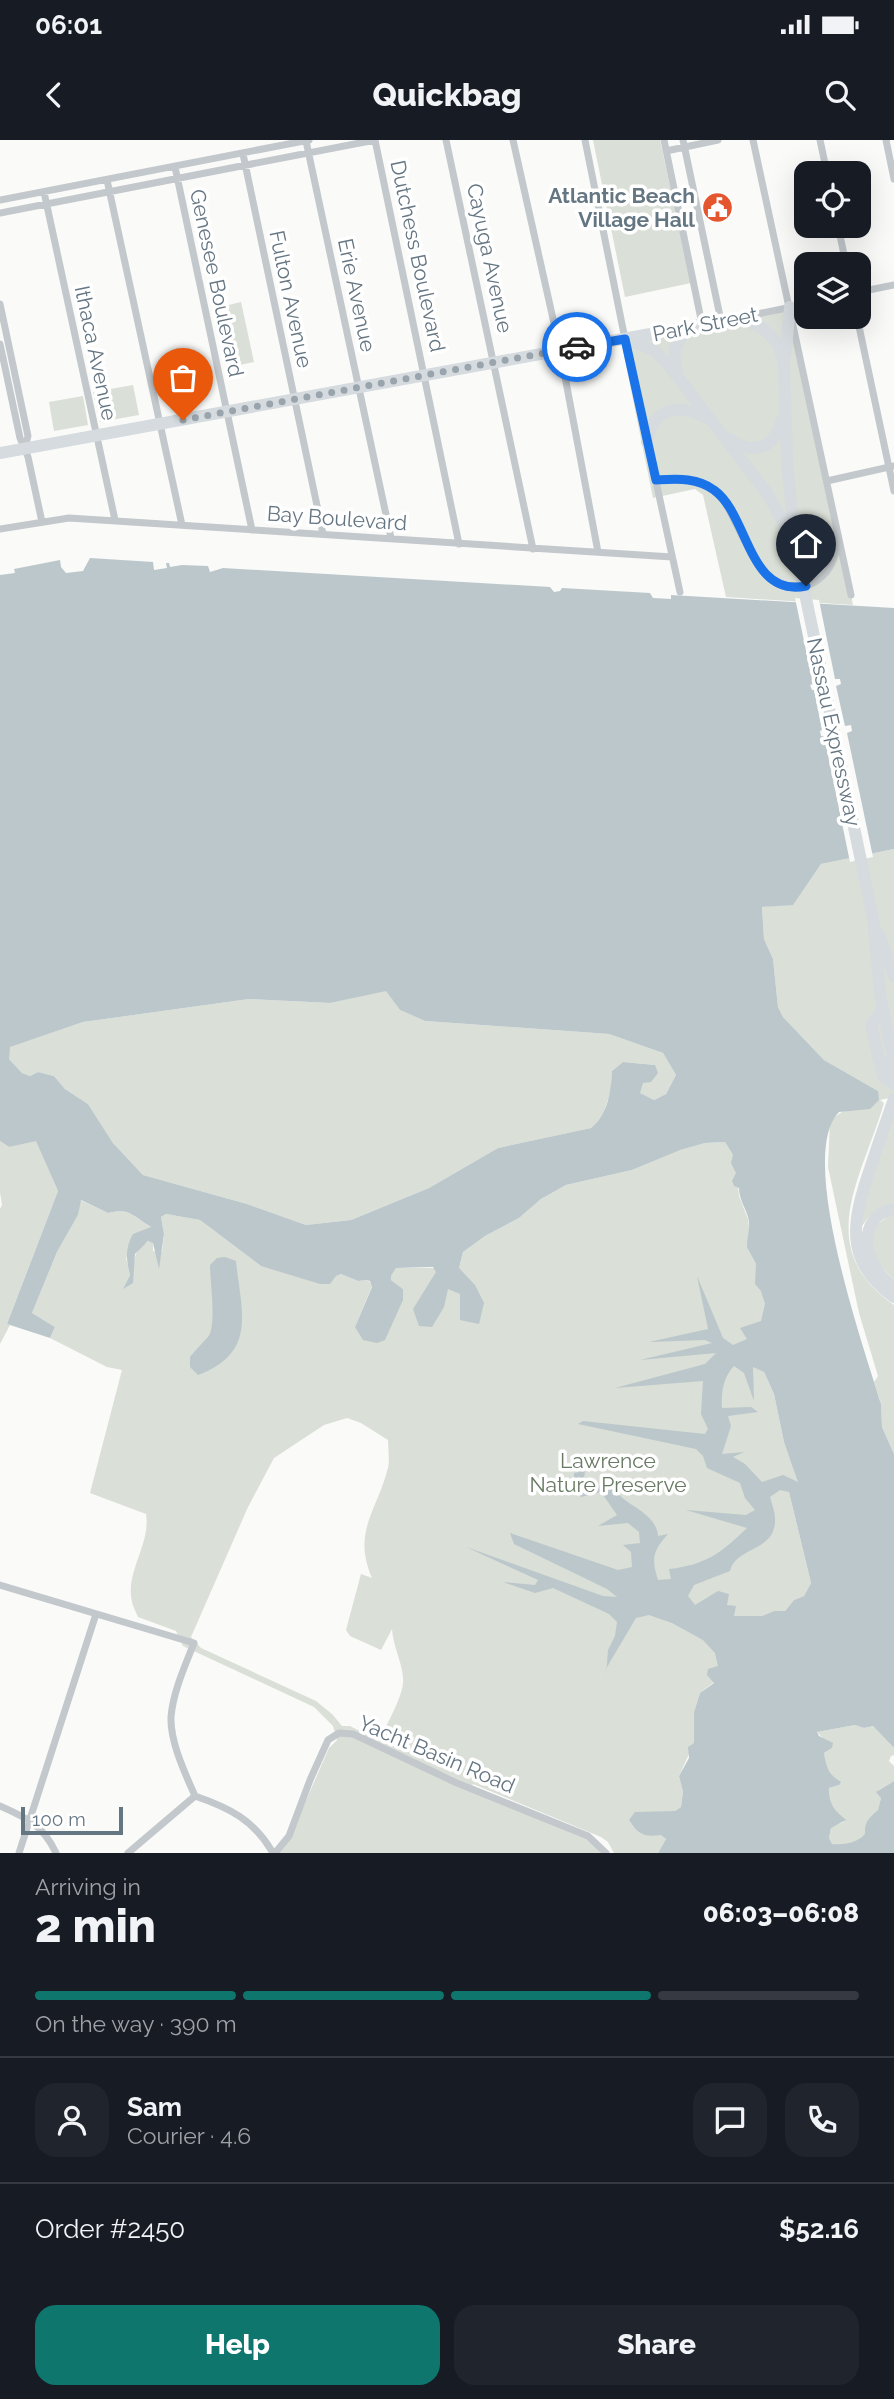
<!DOCTYPE html>
<html lang="en">
<head>
<meta charset="utf-8">
<style>
  :root { --surface:#171b24; --page:#20242c; --text:#f1f3f6; --muted:#9ea1a6; --line:#363941; --accent:#0f766e }
  body { margin:0; font-family:Raleway,sans-serif; background:var(--page); color:var(--text); height:100vh; display:flex; flex-direction:column; font-size:26px; white-space:nowrap }
  * { box-sizing:border-box; margin:0 }
  p { font-size:23px; color:var(--muted) }
  .icon { flex:none; width:38px; height:38px; fill:none; stroke:currentColor; stroke-width:2; stroke-linecap:round; stroke-linejoin:round }
  .map { position:relative; height:1713px; overflow:hidden }
  .side { display:flex; flex-direction:column; background:var(--surface); flex:1 }
  .side>* { flex:none }
  .buttons { position:absolute; left:794px; top:21px; display:grid; gap:14px }
  .buttons a { display:grid; place-items:center; width:77px; height:77px; border-radius:14px; background:var(--surface); box-shadow:0 7px 28px #0002; font-size:35px }
  .scale { position:absolute; left:21px; bottom:18px; width:102px; box-sizing:border-box; padding-left:7px; border:4px solid #657683; border-top:0; font-size:19px; line-height:24px; white-space:nowrap; color:#657683; -webkit-text-stroke:5px #fff; paint-order:stroke }
  .pin { position:absolute; display:grid; place-items:center; width:60px; height:60px; color:#fff; margin:-72px -30px; border-radius:50% 50% 50% 0; rotate:-45deg; box-shadow:0 0 7px #0007 }
  .pin .icon { rotate:45deg }
  .courier { position:absolute; display:grid; place-items:center; width:70px; height:70px; margin:-35px; border:5px solid #1a73e8; border-radius:50%; background:#fff; color:#222; box-shadow:0 2px 9px #0007 }
  .overview em { font-style:normal; font-weight:800 }
  .overview div { display:flex; flex-direction:column-reverse }
  .overview { display:flex; align-items:center; justify-content:space-between; height:119px; padding:0 35px }
  h1 { font-size:46px; font-weight:800; line-height:52px }
  .bar { display:grid; grid-template-columns:repeat(4,1fr); gap:10px 7px; align-content:center; height:84px; padding:0 35px }
  .bar i { height:9px; border-radius:5px; background:var(--line) }
  .bar .active { background:var(--accent) }
  .bar p { grid-column:span 4 }
  .line { display:flex; align-items:center; gap:18px; padding:0 35px; border-top:2px solid var(--line) }
  .line div { flex:1 }
  .round { display:grid; place-items:center; flex:none; width:74px; height:74px; border-radius:21px; background:var(--page) }
  .primary-button { display:flex; gap:14px; margin-top:auto; padding:14px 35px }
  .primary-button a { flex:1; height:80px; border-radius:21px; background:var(--accent); color:#fff; font-size:28px; font-weight:800; line-height:80px; text-align:center }
  .primary-button a+a { background:var(--page); color:var(--text) }
  .status { display:flex; justify-content:space-between; align-items:center; height:49px; padding:0 35px; background:var(--surface); direction:ltr }
  .status svg { height:19px; fill:currentColor }
  header { display:flex; justify-content:space-between; align-items:center; height:91px; padding:0 35px; background:var(--surface); font-size:32px; font-weight:800 }
  .map>svg:first-child { display:block }
</style>
</head>
<body>
<div class="status"><b>06:01</b><svg viewBox="0 0 49 12"><path d="M0 12V9h3v3zM5 12V6h3v6zM10 12V3h3v9zM15 12V0h3v12zM26 1h20v11H26zM47 4h2v5h-2z"/></svg></div>
<header><svg class="icon" aria-label="back" viewBox="0 0 24 24"><path d="M15 5l-7 7 7 7"/></svg>Quickbag<svg class="icon" aria-label="search" viewBox="0 0 24 24"><circle cx="10" cy="10" r="6"/><path d="M15 15l6 6"/></svg></header>
<div class="map">
<svg width="894" height="1713" viewBox="0 0 894 1713">
  <rect width="100%" height="100%" fill="#fafaf8"/>
  <!-- green -->
  <path fill="#dadfd7" fill-rule="evenodd" d="M593,0H660L691,143L625,157Z
    M241,162L254,222L229,227L216,168Z
    M790,167L853,465L726,457L703,355L695,349L653,358L621,201Z
    M133,245L139,275L100,282L93,252Z
    M83,256L88,285L54,291L49,262Z
    M894,709V957L880,960L884,963C863,1036 811,1108 894,1165V1314L882,1287L881,1264L874,1242L878,1236L859,1173L828,1027L830,981C843,969 863,961 878,951L824,920L783,877L778,867L773,819L764,799L762,767L793,764L821,724Z
    M386,850L400,870L425,881L609,894L663,913L676,935L666,954L654,960L639,953L640,948L655,925L623,922L612,931L611,950L601,981L591,988L498,1008L429,1048L351,1080L306,1085L247,1064L143,1035L113,1003L88,964L65,949L54,936L38,932L30,936L22,933L9,919V907L83,882L249,859L330,863Z
    M891,972L894,979V1063C878,1067 871,1073 862,1086L857,1079Z
    M36,1000L58,1051L7,1184L10,1185L0,1204V1069L2,1065L0,1052V1001L9,1007Z
    M725,1002L733,1015V1027L737,1033L739,1056L748,1079L750,1095L747,1106L756,1124L765,1164L764,1232L774,1254L784,1302L799,1342L789,1352L811,1443L804,1456L794,1460L785,1471H774L762,1476L714,1542L700,1553L694,1572V1603L679,1636L683,1652L681,1667L675,1671L629,1680C638,1695 644,1697 661,1694L666,1699L658,1713H614L608,1702L601,1697L473,1644L472,1646L442,1632L440,1634L596,1702L605,1713H275L290,1697L329,1608L337,1600L333,1586L314,1567L183,1506L176,1491L138,1477C136,1472 133,1467 132,1462C125,1432 151,1404 146,1374L90,1353L122,1230L107,1227L50,1198L55,1187L32,1173L57,1112L78,1075L80,1060L108,1073C130,1067 134,1077 152,1088L126,1118L130,1135L124,1147C127,1142 132,1137 133,1132C135,1117 134,1110 149,1101L153,1102V1111L162,1112L164,1094L161,1077L166,1074L200,1080L261,1126L336,1136L341,1134L358,1141L366,1140L370,1142L372,1146L355,1187L403,1149L391,1140V1136L396,1128H459L463,1112L485,1096L519,1078L541,1059L566,1045L632,1030L679,1010L705,1003ZM347,1278L361,1283L388,1300C388,1309 390,1319 388,1328C377,1371 352,1392 372,1438L361,1434L346,1490L350,1496L381,1510L392,1489C393,1506 402,1522 403,1538C405,1554 386,1585 379,1601L350,1586H342L332,1574L316,1561L201,1508L191,1497L248,1367L274,1318L324,1285Z
    M894,1072V1140L876,1122L871,1089Z
    M855,1585L864,1588L873,1586L894,1608V1615L891,1616L889,1621L894,1626V1641L879,1650L881,1658L878,1671C869,1678 864,1682 866,1694C857,1703 844,1705 832,1705L829,1698L831,1687L844,1682L828,1659L829,1648L839,1645L825,1625L824,1613L832,1608L817,1592Z"/>
  <!-- water -->
  <path fill="#bbc7cb" fill-rule="evenodd" d="M90,418L153,422L154,430L167,428L166,423H169L170,427L182,425L208,426L210,432L223,428L550,447L554,452L560,451L562,448L650,453L653,458L671,459V455L894,468V709L821,724L793,765L762,767L764,799L773,819L778,867L783,877L824,920L878,951L879,960L870,969L839,972C796,1015 864,1208 881,1264L882,1287L894,1314V1608L873,1586L864,1588L855,1585L817,1592L819,1596L833,1603L832,1608L824,1613C826,1627 829,1635 841,1642L839,1645L829,1648C828,1663 835,1671 846,1680L831,1688L829,1698L832,1704C844,1705 857,1703 865,1694C864,1682 869,1678 878,1670L881,1658L876,1652L894,1641V1713H658L666,1699L661,1695C644,1697 638,1695 629,1680L635,1672L675,1671L681,1667L683,1652L679,1636L689,1618L688,1607L694,1603V1572L700,1553L714,1543L707,1535L708,1529L718,1526L715,1513L703,1500L672,1483L649,1475L636,1478L607,1527L606,1537L608,1510L615,1496L617,1482L609,1474L553,1448L535,1453L503,1442L535,1445L538,1440L466,1407L603,1456L617,1457L607,1449L514,1404L510,1393L618,1430L632,1427L631,1412L623,1405L640,1403L639,1392L628,1383L598,1386L617,1375L601,1352L581,1357L574,1348V1333L585,1331L583,1346L593,1347L610,1343C614,1348 619,1356 625,1360C637,1369 657,1378 658,1396L668,1394C653,1411 651,1418 658,1440L671,1439L669,1429C706,1425 721,1413 747,1388L686,1370L746,1375L755,1370L745,1358L740,1343L707,1328L703,1316L696,1309L578,1284L583,1281L705,1294L708,1289L701,1274L703,1241L615,1248L705,1224L716,1213L640,1220L712,1203L705,1200L649,1202L708,1189L697,1136L723,1198L733,1205L747,1199L740,1188L761,1181L765,1164L761,1151L755,1144L756,1124L747,1107C747,1096 751,1088 748,1077C745,1067 739,1059 739,1048L734,1046L732,1041L736,1033L731,1023L733,1015L725,1002L705,1003L680,1010L632,1030L566,1045L541,1059L519,1078L485,1096L463,1112L459,1128L475,1145L484,1163L479,1184L460,1180V1154L448,1149L444,1167L432,1187L419,1186L413,1169L436,1132L433,1127L396,1128L391,1136V1140L403,1149V1160L385,1200L377,1203L363,1200L355,1187L372,1147L370,1141L366,1140L358,1141L341,1134L336,1136L330,1144H320L261,1126L200,1080L166,1074L161,1077L164,1094L159,1129L153,1103L148,1101L135,1114L133,1143L123,1149L130,1135C126,1120 125,1108 133,1094L151,1087C134,1077 130,1067 108,1073L81,1060L78,1075L57,1112L32,1173L55,1187L50,1198L7,1184L58,1051L36,1001L9,1007L0,1001V435L15,433L14,429L60,420L61,427L66,433L83,431ZM386,851L400,870L425,881L609,894L663,913L676,935L666,954L654,960L640,953L643,943L651,942L658,933L655,925L623,922L612,931C611,951 608,975 591,988L498,1008L429,1048L351,1080L306,1085L247,1064L143,1035L113,1003L88,964L65,949L54,936L38,932L30,936L22,933L9,919L10,907L83,882L249,859L330,863ZM734,1226L744,1233L754,1261L753,1227L764,1232L774,1254L784,1302L798,1342L783,1335L762,1342L745,1324L733,1317L744,1312L722,1314L731,1286L728,1276L758,1272L751,1267L722,1268C721,1253 723,1237 734,1226ZM780,1350L789,1352L811,1443L804,1456L794,1460L785,1471H774L762,1476H734L736,1466L727,1465L729,1454L718,1451L695,1465L688,1456L694,1445L730,1431C736,1406 776,1412 775,1379C775,1372 772,1364 770,1357Z
    M225,1117L236,1121C241,1172 258,1212 198,1235L190,1227V1217C195,1210 202,1204 208,1197C217,1186 210,1141 210,1125L217,1118Z"/>
  <!-- pier -->
  <path fill="#fafaf8" d="M795,458L819,460L835,539H840L841,544L836,546L845,586L851,585L852,591L847,593L873,717L850,722L824,596H821L820,591L822,590L814,550H812L810,545L813,544Z"/>
  <g fill="none" stroke-linecap="round" stroke-linejoin="round">
    <!-- street -->
    <path stroke="#c3c8cc" stroke-width="7" d="M375,0L459,404
      M446,0L533,409
      M513,0L560,210L598,412
      M585,0L625,199L680,452
      M664,0L702,184
      M683,0L721,181
      M753,0L851,455
      M820,0L827,33
      M886,0L894,39
      M306,1L391,398
      M666,11L718,0
      M243,14L323,394
      M175,27L252,390
      M107,40L182,385
      M44,52L115,380
      M0,60L309,0
      M0,73L375,0
      M838,86L846,124
      M859,152L894,145
      M0,164L28,296L25,308
      M742,177L807,164
      M857,177L894,351
      M0,204L20,298L28,317L42,382
      M656,340C682,339 705,338 723,359C742,390 764,466 813,443C829,435 835,420 838,403
      M827,341L894,326
      M0,389L69,378L672,417
      M0,1445L194,1503C185,1526 173,1552 171,1577C170,1602 185,1633 195,1656C230,1668 254,1680 273,1713
      M0,1666C27,1678 43,1685 56,1713
      M19,1713L96,1474
      M128,1713L195,1656
      M275,1713L289,1696L310,1640L328,1600L339,1593L353,1594L457,1643L588,1696L606,1713"/>
    <!-- highway -->
    <path stroke="#d6dbdf" stroke-width="12" d="M629,200L655,211L671,228L767,353L790,395
      M785,217L790,167
      M677,232C671,213 675,198 692,188
      M730,299C753,316 775,308 782,280
      M647,302C652,268 680,262 707,278
      M0,313L721,181L742,179L763,188L778,204L784,224L787,320L795,406L873,778L881,860L891,909
      M879,794L894,836
      M883,869L871,885L883,937L894,944
      M889,920L894,939
      M894,959C886,982 878,1004 871,1026C853,1078 842,1121 894,1157
      M894,1069C862,1075 862,1109 878,1132C882,1138 889,1143 894,1148"/>
  </g>
  <g fill="none" stroke-linecap="round" stroke-linejoin="round">
    <!-- done -->
    <path stroke="#99a4ac" stroke-width="7" stroke-dasharray="0 12.6" d="M183,280L577,207"/>
    <!-- route -->
    <path stroke="#1a73e8" stroke-width="9" d="M577,207L625,199L656,340C676,339 697,337 714,350C749,375 748,458 806,446"/>
  </g>
  <!-- icons -->
  <defs>
    <symbol id="civic-disc" viewBox="-11 -11 22 22"><circle r="9.5" fill="#e4572e" stroke="#fff"/><path d="M-.6-6.5H3V-4.5H.6V-3L4-1V1h2V6H-6V1h2V-1L-.6-3ZM-1.2 2.5V6h2.4V2.5Z" fill="#fff"/></symbol>
  </defs>
  <g fill-rule="evenodd">
    <use href="#civic-disc" x="700" y="50" width="35" height="35"/>
  </g>
  <g text-anchor="middle" dominant-baseline="central" stroke-width="7" stroke-linejoin="round" paint-order="stroke">
    <!-- poi labels -->
    <g font-size="21" font-weight="bold" fill="#657683" stroke="#fff" text-anchor="end">
      <text x="695" y="55">Atlantic Beach<tspan x="695" dy="24">Village Hall</tspan></text>
    </g>
    <!-- street labels -->
    <g font-size="21" fill="#657683" stroke="#fff">
      <text transform="translate(418 116) rotate(78)">Dutchess Boulevard</text>
      <text transform="translate(490 118) rotate(78)">Cayuga Avenue</text>
      <text transform="translate(217 143) rotate(78)">Genesee Boulevard</text>
      <text transform="translate(357 155) rotate(78)">Erie Avenue</text>
      <text transform="translate(291 159) rotate(78)">Fulton Avenue</text>
      <text transform="translate(705 184) rotate(-11)">Park Street</text>
      <text transform="translate(96 213) rotate(78)">Ithaca Avenue</text>
      <text transform="translate(337 378) rotate(4)">Bay Boulevard</text>
      <text transform="translate(834 592) rotate(78)">Nassau Expressway</text>
      <text transform="translate(437 1614) rotate(23)">Yacht Basin Road</text>
    </g>
    <!-- park labels -->
    <g font-size="21" fill="#687a64" stroke="#fff">
      <text x="608" y="1320">Lawrence<tspan x="608" dy="24">Nature Preserve</tspan></text>
    </g>
  </g>
</svg>
<div class="buttons">
<a><svg class="icon" aria-label="locate" viewBox="0 0 24 24"><circle cx="12" cy="12" r="6"/><path d="M12 2v4M12 18v4M2 12h4M18 12h4"/></svg></a>
<a><svg class="icon" aria-label="layers" viewBox="0 0 24 24"><path d="M12 4l9 5-9 5-9-5zM3 14l9 5 9-5"/></svg></a>
</div>
<div class="scale">100 m</div>
<div class="pin" style="left:183px;top:280px;background:#ea580c"><svg class="icon" aria-label="bag" viewBox="0 0 24 24"><path d="M5 8h14l-1 12H6zM9 8a3 3 0 0 1 6 0"/></svg></div>
<div class="pin" style="left:806px;top:446px;background:#1f2937"><svg class="icon" aria-label="home" viewBox="0 0 24 24"><path d="M3 11l9-7 9 7M6 9v11h12V9"/></svg></div>
<div class="courier" style="left:577px;top:207px"><svg class="icon" aria-label="car" viewBox="0 0 24 24"><path d="M5 17H2v-5l4-1 3-4h7l3 4 3 1v5h-3M9 17h6M6 11h13"/><circle cx="7" cy="17" r="2"/><circle cx="17" cy="17" r="2"/></svg></div>
</div>
<section class="side">
<div class="overview"><div><h1>2 min</h1><p>Arriving in</p></div><em>06:03–06:08</em></div>
<div class="bar"><i class="active"></i><i class="active"></i><i class="active"></i><i></i><p>On the way · 390 m</p></div>
<div class="line" style="height:126px"><a class="round"><svg class="icon" aria-label="person" viewBox="0 0 24 24"><circle cx="12" cy="8" r="4"/><path d="M4 21q1-7 8-7t8 7"/></svg></a><div><b>Sam</b><p>Courier · 4.6</p></div><a class="round"><svg class="icon" aria-label="chat" viewBox="0 0 24 24"><path d="M4 5h16v11H9l-5 4z"/></svg></a><a class="round"><svg class="icon" aria-label="phone" viewBox="0 0 24 24"><path d="M5 4h4l2 5-3 2q2 4 5 5l2-3 5 2v4C11 20 4 13 5 4z"/></svg></a></div>
<div class="line" style="height:91px"><div>Order #2450</div><b>$52.16</b></div>
<div class="primary-button"><a>Help</a><a>Share</a></div>
</section>
</body>
</html>
